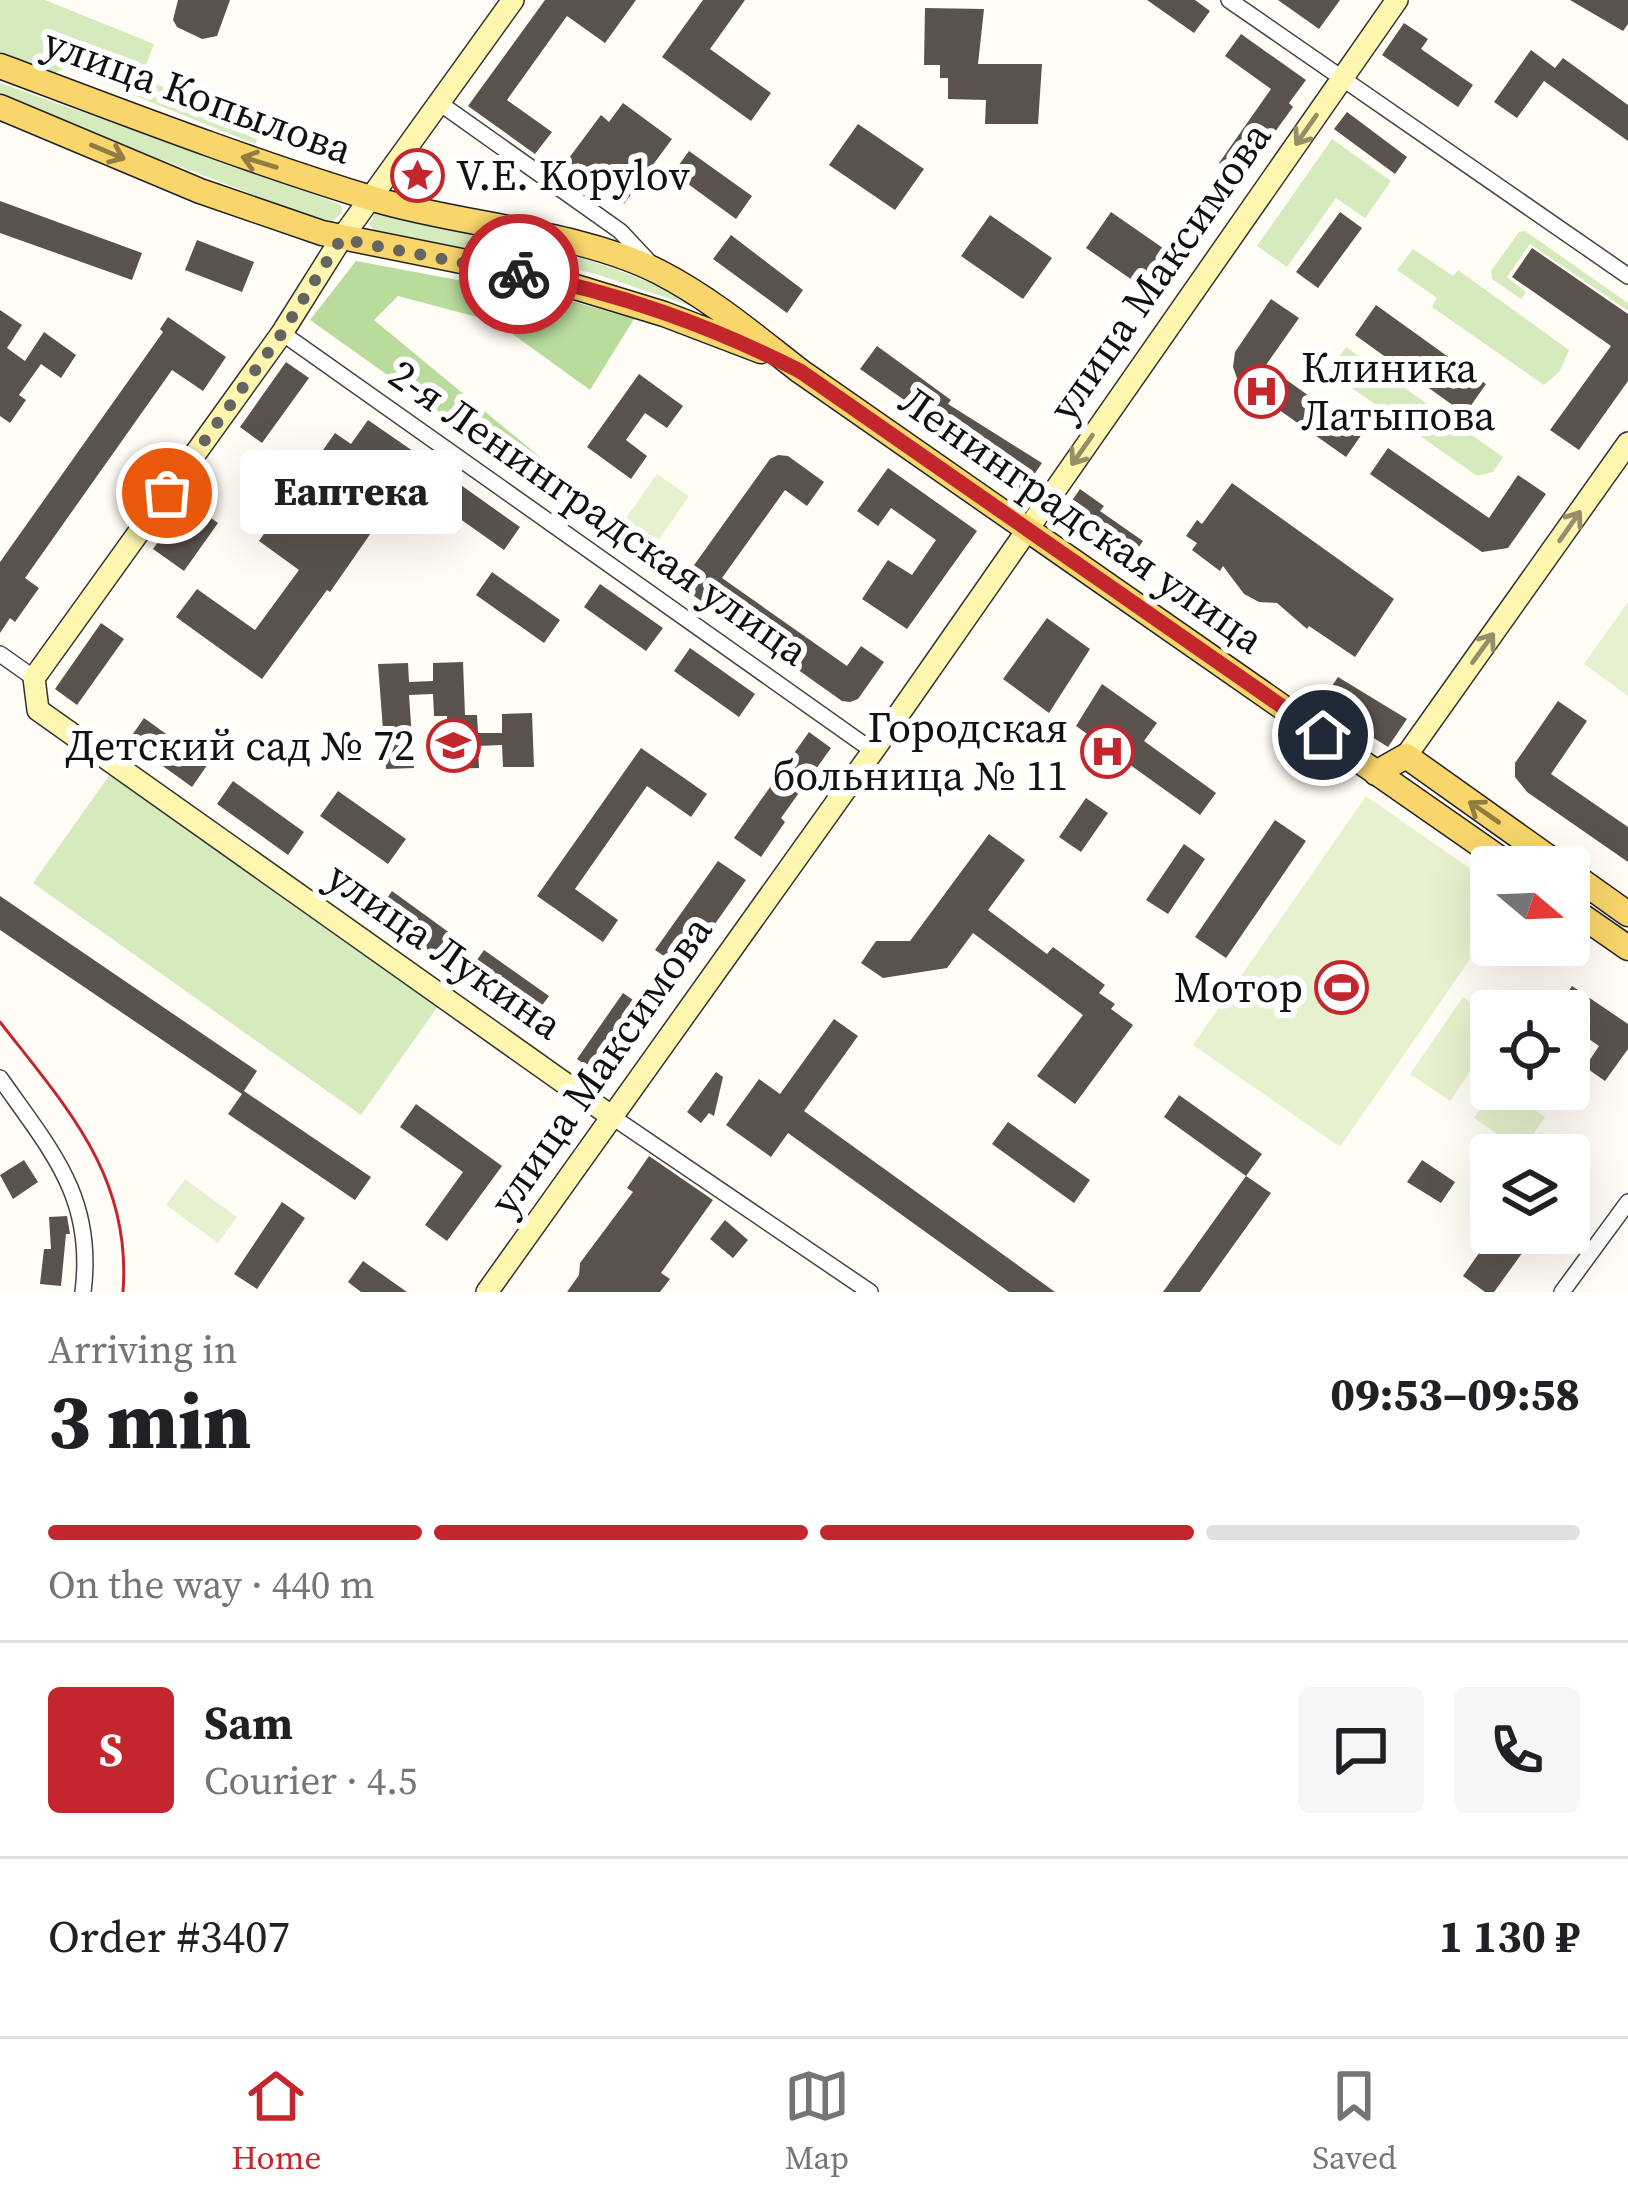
<!DOCTYPE html>
<html lang="en">
<head>
<meta charset="utf-8">
<style>
  :root { --surface:#fff; --page:#f6f6f6; --text:#202124; --muted:#757577; --line:#e0e0e0; --accent:#c4262e }
  body { margin:0; font-family:"Source Serif 4",serif; background:var(--page); color:var(--text); height:100vh; display:flex; flex-direction:column; font-size:45px; white-space:nowrap }
  * { box-sizing:border-box; margin:0 }
  p { font-size:39px; color:var(--muted) }
  .icon { flex:none; width:66px; height:66px; fill:none; stroke:currentColor; stroke-width:2; stroke-linecap:round; stroke-linejoin:round }
  .map { position:relative; height:1292px; overflow:hidden }
  .sheet { display:flex; flex-direction:column; background:var(--surface); flex:1 }
  .sheet>* { flex:none }
  .needle { width:78px; rotate:109deg }
  .fabs { position:absolute; left:1470px; top:846px; display:grid; gap:24px }
  .fabs a { display:grid; place-items:center; width:120px; height:120px; border-radius:12px; background:var(--surface); box-shadow:0 12px 48px #0002; font-size:60px }
  .pin { position:absolute; display:grid; place-items:center; width:102px; height:102px; color:#fff; margin:-51px; border:6px solid #fff; border-radius:50%; box-shadow:0 3px 12px #0007 }
  .courier { position:absolute; display:grid; place-items:center; width:120px; height:120px; margin:-60px; border:9px solid #c4262e; border-radius:50%; background:#fff; color:#222; box-shadow:0 3px 15px #0007 }
  .bubble { position:absolute; height:84px; border-radius:12px; background:var(--surface); box-shadow:0 12px 48px #0002; font-size:39px; font-weight:800; line-height:84px; text-align:center }
  .summary em { font-style:normal; font-weight:800 }
  .summary div { display:flex; flex-direction:column-reverse }
  .summary { display:flex; align-items:center; justify-content:space-between; height:204px; padding:0 48px }
  h1 { font-size:78px; font-weight:800; line-height:90px }
  .bar { display:grid; grid-template-columns:repeat(4,1fr); gap:18px 12px; align-content:center; height:144px; padding:0 48px }
  .bar i { height:15px; border-radius:9px; background:var(--line) }
  .bar .active { background:var(--accent) }
  .bar p { grid-column:span 4 }
  .line { display:flex; align-items:center; gap:30px; padding:0 48px; border-top:3px solid var(--line) }
  .line div { flex:1 }
  .round { display:grid; place-items:center; flex:none; width:126px; height:126px; border-radius:12px; background:var(--page) }
  .tabs { display:flex; justify-content:space-around; align-items:center; height:168px; border-top:3px solid var(--line); background:var(--surface); font-size:33px; color:var(--muted) }
  .tabs a { display:grid; justify-items:center; gap:6px }
  .tabs .active { color:var(--accent) }
  .map>svg:first-child { display:block }
</style>
</head>
<body>
<div class="map">
<svg width="1628" height="1292" viewBox="0 0 1628 1292">
  <rect width="100%" height="100%" fill="#fffdf5"/>
  <!-- green -->
  <path fill="#d5ebbd" d="M0,0H45L154,44L141,78L263,128L255,144L66,68L52,74L0,52Z
    M0,83L329,200L341,205L342,212L332,222L320,220L0,98Z
    M1332,139L1391,181L1365,218L1336,198L1287,267L1257,246Z
    M375,213C482,235 592,249 689,302L688,305L593,273L376,231L369,225Z
    M1525,231L1628,303V311L1530,244L1507,277L1526,292L1521,299L1492,279L1491,271L1519,232Z
    M1413,249L1453,276L1458,270L1569,350L1560,371L1544,385L1432,307L1437,298L1397,270Z
    M1346,347L1503,457L1493,472L1477,476L1329,372Z
    M113,770L441,1002L361,1115L33,883Z"/>
  <!-- forest -->
  <path fill="#b9dc9c" d="M356,261L575,302L634,319L590,390L496,322L398,296L374,320L551,466L538,482L310,320Z"/>
  <!-- pitch -->
  <path fill="#e6f2cf" d="M657,474L689,496L653,548L621,525Z
    M1628,602V696L1584,664Z
    M1366,796L1491,883V929L1340,1147L1193,1045Z
    M1463,997L1491,1016V1041L1450,1101L1410,1074Z
    M1494,1089H1504L1545,1117L1522,1151L1474,1118Z
    M185,1179L237,1217L218,1243L166,1205Z"/>
  <!-- building -->
  <path fill="#5a524d" d="M178,0H230L217,36L202,39L177,27L173,20Z
    M545,0H636L605,43L567,16L507,100L552,132L535,154L468,106Z
    M703,0H745L710,49L771,93L751,121L662,57Z
    M1147,0H1195L1210,11L1194,33Z
    M1278,0H1340L1319,29Z
    M1570,0H1628V24L1623,31Z
    M925,8L984,9L978,64H1042L1038,124H985L986,100L948,99V78H940V65H924Z
    M1404,23L1428,39L1421,49L1473,85L1458,107L1382,55Z
    M1241,34L1306,80L1289,103L1293,107L1241,179L1219,163L1271,89L1225,56Z
    M1531,50L1555,68L1563,58L1628,105V141L1544,81L1517,118L1494,102Z
    M623,103L672,139L624,204L566,162L601,115L609,122Z
    M1347,112L1407,157L1395,174L1334,129Z
    M858,124L924,169L895,210L829,165Z
    M689,151L752,196L736,219L673,173Z
    M0,201L142,253L132,280L0,233Z
    M1111,212L1173,255L1148,291L1086,248Z
    M1340,212L1362,228L1318,288L1296,272Z
    M990,215L1052,258L1023,299L961,256Z
    M731,235L803,290L787,313L713,259Z
    M197,240L254,262L242,292L185,270Z
    M1532,248L1628,314V381L1579,450L1550,430L1611,346L1512,277Z
    M1271,299L1299,318L1266,365L1362,434L1346,457L1238,381L1233,367L1235,352Z
    M1376,305L1486,384L1465,414L1355,335Z
    M0,310L22,325L7,348L25,361L44,332L76,355L61,378L41,364L19,395L26,400L10,423L0,416Z
    M168,317L226,357L203,391L172,370L25,578L39,588L15,622L10,618L0,633V562L163,332L160,329Z
    M877,346L951,400L948,404L1042,463L1020,495L953,450L960,439L860,369Z
    M286,362L309,378L262,443L240,427Z
    M639,374L683,406L667,428L645,413L626,440L647,456L631,479L587,447Z
    M368,420L423,458L330,592L327,590L262,679L176,617L197,589L255,630L299,570L259,541L335,433L351,444Z
    M1388,448L1489,518L1518,475L1546,494L1508,548L1482,552L1370,474Z
    M778,455L788,456L824,482L807,506L785,490L722,578L847,666L861,646L884,662L858,699L850,702L842,701L690,593L686,585L687,575L770,459Z
    M888,468L977,531L907,629L862,599L888,560L912,575L936,540L891,508L878,526L857,511Z
    M448,476L520,527L504,550L432,499Z
    M1232,483L1394,599L1355,657L1309,626L1307,629L1277,603L1259,602L1244,594L1223,566L1220,571L1192,550L1197,543L1186,536L1197,520L1202,524Z
    M1080,489L1104,506L1100,511L1143,541L1126,565L1060,518Z
    M187,501L218,523L184,571L153,549Z
    M492,572L560,620L544,643L476,595Z
    M600,584L663,628L646,651L584,607Z
    M1047,618L1090,649L1049,713L1003,679Z
    M101,623L124,639L77,705L55,689Z
    M690,648L755,694L739,717L674,671Z
    M463,662L465,715H477L478,733H502V714L532,713L534,767H503L502,745L478,746L479,768L448,769L447,716H434L433,694L409,695L414,768L386,769L378,664L408,663L409,682L433,681V663Z
    M1338,677L1407,719L1388,747L1320,704Z
    M1102,684L1157,723L1144,741L1216,793L1200,815L1076,726Z
    M1558,701L1587,721L1551,774L1628,827V862L1527,792L1515,777V763Z
    M144,718L208,764L192,787L128,741Z
    M809,732L831,748L781,818L785,822L761,857L734,838Z
    M641,748L707,794L691,817L647,786L575,889L618,920L603,942L537,896Z
    M233,781L304,832L288,855L217,804Z
    M338,791L406,839L388,864L320,816Z
    M1086,798L1108,813L1081,852L1059,837Z
    M1275,820L1306,841L1226,958L1195,937Z
    M989,834L1025,860L988,910L1047,954L1053,947L1105,985L1099,993L1115,1004L1111,1009L1133,1025L1075,1104L1037,1076L1083,1015L973,933L947,968L883,978L861,963L876,941H910Z
    M1184,844L1205,859L1168,914L1146,900Z
    M718,861L746,880L683,969L655,950Z
    M392,891L454,936L438,958L376,914Z
    M0,896L257,1071L242,1094L0,930Z
    M484,950L549,996L532,1019L468,973Z
    M1572,986L1628,1024V1049L1605,1081L1585,1067L1599,1046L1569,1025V1011H1555Z
    M623,993L646,1009L599,1075L577,1059Z
    M834,1019L858,1036L804,1111L1055,1292H1009L788,1133L771,1157L726,1125L759,1079L780,1094Z
    M716,1072L723,1077L714,1116L709,1113L701,1123L687,1112Z
    M244,1091L371,1177L355,1200L228,1114Z
    M1179,1095L1262,1154L1246,1176L1164,1117Z
    M416,1104L502,1166L447,1241L425,1225L463,1172L400,1127Z
    M1008,1122L1090,1180L1074,1203L992,1144Z
    M649,1156L713,1200L661,1273L670,1279L660,1292H567L579,1275L580,1263L633,1192L627,1188Z
    M24,1160L38,1182L13,1199L0,1175Z
    M1422,1160L1455,1182L1441,1203L1407,1182Z
    M1246,1176L1271,1193L1200,1292H1163Z
    M282,1202L305,1218L257,1289L234,1274Z
    M67,1216L70,1234H66L61,1286L40,1284L44,1249H51L49,1217Z
    M725,1220L748,1240L733,1258L710,1239Z
    M1493,1233H1512L1528,1245L1494,1292H1485L1463,1276Z
    M363,1261L407,1292H361L348,1282Z"/>
  <g fill="none" stroke-linecap="round" stroke-linejoin="round">
    <defs>
      <path id="street" d="M1229,0L1628,276
        M438,102L620,231L651,264
        M282,333L873,751
        M0,654L34,678
        M0,1078C51,1151 95,1197 83,1292
        M611,1116L870,1292
        M1562,1292L1628,1202"/>
      <path id="secondary" d="M513,0L341,239L282,333L34,678L38,710L611,1116
        M1406,756L1628,443
        M487,1292L878,744L1397,0"/>
      <path id="primary" d="M0,66C125,113 249,161 377,200C465,226 578,231 659,272C710,298 755,336 800,371L1512,867
        M0,107L200,191L322,233L546,278L664,314L761,351
        M1376,773L1406,756L1562,867
        M1569,872L1628,914
        M1569,907L1628,948"/>
    </defs>
    <!-- street casing -->
    <use href="#street" stroke="#444" stroke-width="18"/>
    <!-- secondary casing -->
    <use href="#secondary" stroke="#333" stroke-width="24"/>
    <!-- primary casing -->
    <use href="#primary" stroke="#222" stroke-width="27"/>
    <!-- street -->
    <use href="#street" stroke="#fff" stroke-width="15"/>
    <!-- secondary -->
    <use href="#secondary" stroke="#fff6b0" stroke-width="21"/>
    <!-- primary -->
    <use href="#primary" stroke="#f9d66b" stroke-width="24"/>
    <!-- tram -->
    <path stroke="#c4262e" stroke-width="3" d="M0,1022C66,1107 132,1176 123,1292"/>
  </g>
  <!-- one-way arrows -->
  <defs><path id="oneway-shaft" d="M-6 0H5M1.5-3L5.5 0L1.5 3" fill="none" stroke-width="1.6" stroke-linecap="round" stroke-linejoin="round" transform="scale(3)"/></defs>
  <g stroke="#948f68">
    <use href="#oneway-shaft" transform="translate(1306 130) rotate(125)"/>
    <use href="#oneway-shaft" transform="translate(1082 450) rotate(125)"/>
    <use href="#oneway-shaft" transform="translate(1570 526) rotate(-55)"/>
    <use href="#oneway-shaft" transform="translate(1483 648) rotate(-54)"/>
  </g>
  <g stroke="#917d42">
    <use href="#oneway-shaft" transform="translate(108 152) rotate(23)"/>
    <use href="#oneway-shaft" transform="translate(259 162) rotate(-163)"/>
    <use href="#oneway-shaft" transform="translate(1484 812) rotate(-145)"/>
  </g>
  <g fill="none" stroke-linecap="round" stroke-linejoin="round">
    <!-- done -->
    <path stroke="#646461" stroke-width="12" stroke-dasharray="0 21.6" d="M167,493L282,333L341,239L519,274"/>
    <!-- route -->
    <path stroke="#c4262e" stroke-width="15" d="M519,274C615,291 714,327 800,371L1323,735"/>
  </g>
  <!-- icons -->
  <defs>
    <symbol id="sight-ring" viewBox="-11 -11 22 22"><circle r="9.5" fill="#fff" stroke="#c4262e" stroke-width="1.5"/><path d="M0-6L1.8-2.2L6-1.7L2.9 1.2L3.7 5.4L0 3.3L-3.7 5.4L-2.9 1.2L-6-1.7L-1.8-2.2Z" fill="#c4262e"/></symbol>
    <symbol id="hospital-ring" viewBox="-11 -11 22 22"><circle r="9.5" fill="#fff" stroke="#c4262e" stroke-width="1.5"/><path d="M-5-5h3v3.5h4V-5h3V5h-3V1.5h-4V5h-3Z" fill="#c4262e"/></symbol>
    <symbol id="school-ring" viewBox="-11 -11 22 22"><circle r="9.5" fill="#fff" stroke="#c4262e" stroke-width="1.5"/><path d="M0-5L7-2L0 1L-7-2ZM-4 1L0 2.5L4 1V4Q0 6-4 4Z" fill="#c4262e"/></symbol>
    <symbol id="stadium-ring" viewBox="-11 -11 22 22"><circle r="9.5" fill="#fff" stroke="#c4262e" stroke-width="1.5"/><path d="M0-5a6.5 5 0 1 0 0 10a6.5 5 0 1 0 0-10ZM-3.5-1.8h7v3.6h-7Z" fill="#c4262e"/></symbol>
  </defs>
  <g fill-rule="evenodd">
    <use href="#sight-ring" x="388" y="146" width="59" height="59"/>
    <use href="#hospital-ring" x="1232" y="362" width="59" height="59"/>
    <use href="#school-ring" x="424" y="716" width="59" height="59"/>
    <use href="#hospital-ring" x="1078" y="722" width="59" height="59"/>
    <use href="#stadium-ring" x="1312" y="958" width="59" height="59"/>
  </g>
  <g text-anchor="middle" dominant-baseline="central" stroke-width="12" stroke-linejoin="round" paint-order="stroke">
    <!-- street labels -->
    <g font-size="42" fill="#111" stroke="#fff">
      <text transform="translate(198 95) rotate(20)">улица Копылова</text>
      <text transform="translate(1159 271) rotate(-55)">улица Максимова</text>
      <text transform="translate(599 512) rotate(35)">2-я Ленинградская улица</text>
      <text transform="translate(1082 519) rotate(35)">Ленинградская улица</text>
      <text transform="translate(445 950) rotate(35)">улица Лукина</text>
      <text transform="translate(600 1065) rotate(-55)">улица Максимова</text>
    </g>
    <!-- poi labels -->
    <g font-size="42" fill="#111" stroke="#fff" text-anchor="end">
      <text x="456" y="175" text-anchor="start">V.E. Kopylov</text>
      <text x="1301" y="367" text-anchor="start">Клиника<tspan x="1301" dy="48">Латыпова</tspan></text>
      <text x="1068" y="727">Городская<tspan x="1068" dy="48">больница № 11</tspan></text>
      <text x="415" y="745">Детский сад № 72</text>
      <text x="1303" y="987">Мотор</text>
    </g>
  </g>
</svg>
<div class="fabs">
<a><svg class="needle" viewBox="-14 -14 28 28"><path d="M0-13l5 13h-10z" fill="#e53935"/><path d="M0 13l5-13h-10z" fill="#757577"/></svg></a>
<a><svg class="icon" aria-label="locate" viewBox="0 0 24 24"><circle cx="12" cy="12" r="6"/><path d="M12 2v4M12 18v4M2 12h4M18 12h4"/></svg></a>
<a><svg class="icon" aria-label="layers" viewBox="0 0 24 24"><path d="M12 4l9 5-9 5-9-5zM3 14l9 5 9-5"/></svg></a>
</div>
<div class="pin" style="left:167px;top:493px;background:#ea580c"><svg class="icon" aria-label="bag" viewBox="0 0 24 24"><path d="M5 8h14l-1 12H6zM9 8a3 3 0 0 1 6 0"/></svg></div>
<div class="pin" style="left:1323px;top:735px;background:#1f2937"><svg class="icon" aria-label="home" viewBox="0 0 24 24"><path d="M3 11l9-7 9 7M6 9v11h12V9"/></svg></div>
<div class="courier" style="left:519px;top:274px"><svg class="icon" aria-label="bike" viewBox="0 0 24 24"><circle cx="6" cy="16" r="4"/><circle cx="18" cy="16" r="4"/><path d="M6 16l4-8h5l3 8M10 8l3 8H6M13 5h3"/></svg></div>
<div class="bubble" style="left:240px;top:450px;width:222px">Еаптека</div>
</div>
<section class="sheet">
<div class="summary"><div><h1>3 min</h1><p>Arriving in</p></div><em>09:53–09:58</em></div>
<div class="bar"><i class="active"></i><i class="active"></i><i class="active"></i><i></i><p>On the way · 440 m</p></div>
<div class="line" style="height:216px"><b class="round" style="background:var(--accent);color:#fff">S</b><div><b>Sam</b><p>Courier · 4.5</p></div><a class="round"><svg class="icon" aria-label="chat" viewBox="0 0 24 24"><path d="M4 5h16v11H9l-5 4z"/></svg></a><a class="round"><svg class="icon" aria-label="phone" viewBox="0 0 24 24"><path d="M5 4h4l2 5-3 2q2 4 5 5l2-3 5 2v4C11 20 4 13 5 4z"/></svg></a></div>
<div class="line" style="height:156px"><div>Order #3407</div><b>1 130 ₽</b></div>
</section>
<nav class="tabs">
<a class="active"><svg class="icon" aria-label="home" viewBox="0 0 24 24"><path d="M3 11l9-7 9 7M6 9v11h12V9"/></svg>Home</a>
<a><svg class="icon" aria-label="map" viewBox="0 0 24 24"><path d="M3 6l6-2 6 2 6-2v14l-6 2-6-2-6 2zM9 4v14M15 6v14"/></svg>Map</a>
<a><svg class="icon" aria-label="saved" viewBox="0 0 24 24"><path d="M7 4h10v16l-5-4-5 4z"/></svg>Saved</a>
</nav>
</body>
</html>
